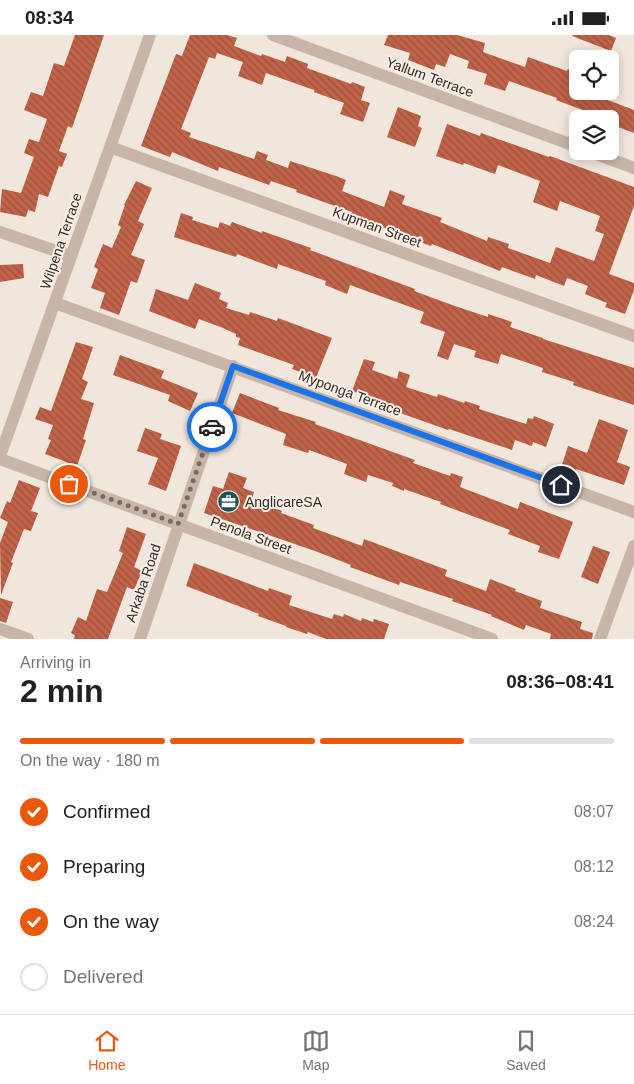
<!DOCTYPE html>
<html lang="en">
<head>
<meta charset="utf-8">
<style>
  :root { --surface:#fff; --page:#f6f6f6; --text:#202124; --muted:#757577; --line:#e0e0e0; --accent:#ea580c }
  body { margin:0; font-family:Arial,sans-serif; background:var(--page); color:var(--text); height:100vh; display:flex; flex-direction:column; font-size:19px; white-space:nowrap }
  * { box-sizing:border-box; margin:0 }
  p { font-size:16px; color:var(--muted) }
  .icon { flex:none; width:28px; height:28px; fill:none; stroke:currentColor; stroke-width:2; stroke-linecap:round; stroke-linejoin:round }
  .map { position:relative; height:604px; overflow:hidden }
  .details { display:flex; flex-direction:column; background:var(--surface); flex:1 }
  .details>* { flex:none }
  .fabs { position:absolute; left:569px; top:15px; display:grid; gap:10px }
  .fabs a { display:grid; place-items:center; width:50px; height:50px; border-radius:8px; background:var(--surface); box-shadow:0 2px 12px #0003; font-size:25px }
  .pin { position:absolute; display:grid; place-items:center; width:42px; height:42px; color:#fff; margin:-21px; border:2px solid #fff; border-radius:50%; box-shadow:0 1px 5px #0007 }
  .courier { position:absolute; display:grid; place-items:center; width:50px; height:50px; margin:-25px; border:4px solid #1a73e8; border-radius:50%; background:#fff; color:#222; box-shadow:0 1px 6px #0007 }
  .summary em { font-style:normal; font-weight:600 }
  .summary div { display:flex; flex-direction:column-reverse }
  .summary { display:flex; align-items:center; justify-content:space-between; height:85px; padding:0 20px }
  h1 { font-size:32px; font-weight:600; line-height:38px }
  .bar { display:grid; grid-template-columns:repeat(4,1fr); gap:8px 5px; align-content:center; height:60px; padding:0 20px }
  .bar i { height:6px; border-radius:4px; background:var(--line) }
  .bar .active { background:var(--accent) }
  .bar p { grid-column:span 4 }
  ol { padding:0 20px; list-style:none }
  li { display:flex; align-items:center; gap:15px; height:55px }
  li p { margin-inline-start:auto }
  li .icon { padding:5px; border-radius:50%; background:var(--accent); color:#fff; stroke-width:4 }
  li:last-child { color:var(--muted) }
  li i { width:28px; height:28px; border:2px solid var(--line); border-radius:50% }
  .status { display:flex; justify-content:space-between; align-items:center; height:35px; padding:0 25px; background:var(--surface); direction:ltr }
  .status svg { height:14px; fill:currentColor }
  .tabs { display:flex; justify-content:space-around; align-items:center; height:70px; border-top:1px solid var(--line); background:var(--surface); font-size:14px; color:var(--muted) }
  .tabs a { display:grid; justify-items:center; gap:2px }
  .tabs .active { color:var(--accent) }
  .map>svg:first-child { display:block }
</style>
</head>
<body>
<div class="status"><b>08:34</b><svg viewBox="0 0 49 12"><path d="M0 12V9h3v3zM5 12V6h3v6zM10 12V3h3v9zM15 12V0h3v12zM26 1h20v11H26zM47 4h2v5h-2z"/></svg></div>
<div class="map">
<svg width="634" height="604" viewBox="0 0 634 604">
  <defs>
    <pattern id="building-back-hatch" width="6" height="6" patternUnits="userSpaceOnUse" patternTransform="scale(1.25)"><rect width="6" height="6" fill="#c06349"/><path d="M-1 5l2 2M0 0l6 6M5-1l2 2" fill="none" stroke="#9d523d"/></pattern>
  </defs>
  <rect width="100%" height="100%" fill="#f0e6db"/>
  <!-- building -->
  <path fill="url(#building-back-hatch)" d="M75,0H104L72,93L68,91L59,116L67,119L62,132L59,131L48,162L39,159L35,177L28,175L26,182L0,177L2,154L21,158L34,122L24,118L29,104L39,107L47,84L24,75L31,57L43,61L54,28L64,31Z
    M190,0H227L237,3L234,11L261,21L262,19L285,27L287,21L308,29L307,33L351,49L352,47L365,52L361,65L370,68L363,87L340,79L344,68L314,57V55L266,38L262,50L238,41L243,27L217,18L215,24L209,22L181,94L191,98L189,102L254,124L257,116L268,120L266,125L288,133L290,126L336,141L346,145L342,156L384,172L390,155L405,161L402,169L442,183L440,187L487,206L488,202L509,209L508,213L550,228L556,212L594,226L604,199L595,196L600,181L560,166L557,176L533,167L540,146L498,130L495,139L464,128L463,130L436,121L447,89L480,101L481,98L549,122L550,121L634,152V171L609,239L634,248V255L625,279L605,272L607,268L585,259L588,251L567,243L564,251L536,240L535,244L502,232L500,236L432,209L431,211L409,203V201L372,189L371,192L350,184L352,177L296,157L297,155L271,146L269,150L219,132L218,136L172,117L170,122L141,111L176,19L182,21Z
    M388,0H457L485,8L483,17L525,32L528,22L567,36L568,34L578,38V56H584L634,75V98L610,89V84H595L596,80L556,65L557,63L509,46L505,56L484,49L487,39L467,33L469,26L450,19L445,32L436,29L434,35L408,25L410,18L384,10Z
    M573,0H609L616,3L611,16L572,1Z
    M398,72L421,81L418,91L422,93L415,112L387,102Z
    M136,146L152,153L138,186L144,189L131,220L145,225L137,248L131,246L119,280L100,273L105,258L91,253L98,234L94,232L103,209L112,213L121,192L118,190L125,170H124Z
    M181,178L193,182L192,185L218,193L220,187L230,191L232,187L262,198V196L311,213L310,215L415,254L414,256L452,270L488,282V279L512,287L510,292L543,303V304L634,333V370L573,350L574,347L542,337L543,333L501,319L498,329L474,322L476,316L454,309L448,325L437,321L445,297L420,288L424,277L350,250L347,259L325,250L326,246L278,229L277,234L237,219L236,222L174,202Z
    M23,229L24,243L0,247V230Z
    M195,248L221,258L219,264L228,268L226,273L249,280L250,277L277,286L278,283L332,303L315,345L300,339L301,337L292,334L294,330L238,310L240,303L236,302V299L223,293L199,284L195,294L149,276L156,254L188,265Z
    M76,307L93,312L82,344L88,347L81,364L94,368L83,404L86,405L77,431L45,419L51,405L48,404L53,390L35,384L40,372L51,376Z
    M120,320L164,336L161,343L198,358L190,376L168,366L170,360L113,340Z
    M364,324L375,327L372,335L397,344L399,336L410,340L406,352L437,362L438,359L464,368L465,366L480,371L479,374L526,389L528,383L533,384L534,381L554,389L546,412L533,407L532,411L515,405L512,415L449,394L448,395L386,373L388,369L352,356Z
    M240,358L279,373L278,375L316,387L315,389L415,425L413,428L450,441L451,438L463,442L460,452L518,474L520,467L573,487L559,524L538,517L540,511L508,499L510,495L440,469L441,467L404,454V456L392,451L393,448L368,440L366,447L344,439L347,429L309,415L308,418L283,410L286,399L232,378Z
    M599,384L628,395L617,427L630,432L624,450L576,434L575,437L561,433L568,411L587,418Z
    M145,393L162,399L160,404L181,411L166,456L148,449L158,423L137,416Z
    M229,437L247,443L243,453L254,457L252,465L282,476L281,478L314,490L313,493L362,511L364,504L447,535L445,541L486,556L490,544L516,554L515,556L542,566L540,573L582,587L580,594L593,598L592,604H550L551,599L526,590L524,595L491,581L492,580L452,566L453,564L400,547L399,550L350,532L351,530L315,516L204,478L213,451L223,454Z
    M19,445L40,453L31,476L38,478L31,496L24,494L11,527L13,528L1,560L0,508L8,487L0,483L7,466L10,468Z
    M127,492L146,499L134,532L142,536L134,555L127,552L108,604H74L75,600L71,598L78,582L86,586L97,554L107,557L123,518L119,516Z
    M593,511L610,517L598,549L581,542Z
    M194,528L268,556L269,553L292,561L289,570L332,584L334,579L343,582L344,579L361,586L362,583L373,587L374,584L389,589L384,604H326L308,597L307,599L286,592V591L258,581L259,579L186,551Z
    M0,563L13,567L6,588L0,586Z"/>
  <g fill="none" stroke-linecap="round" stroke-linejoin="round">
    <!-- minor -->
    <path stroke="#c8b5a7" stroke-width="12" d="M273,0L578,112
      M110,112L634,301
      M588,116L634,133
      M0,197L71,221
      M55,268L634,477
      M0,421L150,0
      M0,424L492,604
      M0,594L28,604
      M140,604L233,331
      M600,604L634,511"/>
  </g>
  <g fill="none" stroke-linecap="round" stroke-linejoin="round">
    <!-- done -->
    <path stroke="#766c66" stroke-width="5" stroke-dasharray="0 9" d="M69,449L178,489L212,392"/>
    <!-- route -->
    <path stroke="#1a73e8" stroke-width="6" d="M212,392L233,331L561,450"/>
  </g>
  <!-- icons -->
  <defs>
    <symbol id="office-disc" viewBox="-11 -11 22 22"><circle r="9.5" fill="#1f5254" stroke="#f8f0e7"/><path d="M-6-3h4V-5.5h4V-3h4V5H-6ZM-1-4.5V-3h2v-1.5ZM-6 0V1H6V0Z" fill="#fff"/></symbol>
  </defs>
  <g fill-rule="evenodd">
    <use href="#office-disc" x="216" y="454" width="25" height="25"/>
  </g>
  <g text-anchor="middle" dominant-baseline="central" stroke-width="4" stroke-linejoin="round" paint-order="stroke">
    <!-- street labels -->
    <g font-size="14" fill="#352b27" stroke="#f8f0e7">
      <text transform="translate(430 42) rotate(20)">Yallum Terrace</text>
      <text transform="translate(377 192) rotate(20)">Kupman Street</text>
      <text transform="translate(61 206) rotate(-71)">Wilpena Terrace</text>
      <text transform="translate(350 358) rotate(20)">Myponga Terrace</text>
      <text transform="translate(251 500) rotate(20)">Penola Street</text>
      <text transform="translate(143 548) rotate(-71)">Arkaba Road</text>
    </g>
    <!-- poi labels -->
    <g font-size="14" fill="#352b27" stroke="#f8f0e7" text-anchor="start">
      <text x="245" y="467">AnglicareSA</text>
    </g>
  </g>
</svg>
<div class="fabs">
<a><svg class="icon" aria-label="locate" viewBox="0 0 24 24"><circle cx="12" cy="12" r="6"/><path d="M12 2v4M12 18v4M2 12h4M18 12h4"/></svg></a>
<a><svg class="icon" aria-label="layers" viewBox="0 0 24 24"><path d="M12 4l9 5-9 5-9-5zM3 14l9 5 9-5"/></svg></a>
</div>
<div class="pin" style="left:69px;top:449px;background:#ea580c"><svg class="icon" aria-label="bag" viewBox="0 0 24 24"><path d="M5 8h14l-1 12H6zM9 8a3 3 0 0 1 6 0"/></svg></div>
<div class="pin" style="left:561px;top:450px;background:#1f2937"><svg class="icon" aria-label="home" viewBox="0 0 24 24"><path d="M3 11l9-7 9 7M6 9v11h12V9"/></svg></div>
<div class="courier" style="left:212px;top:392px"><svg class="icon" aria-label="car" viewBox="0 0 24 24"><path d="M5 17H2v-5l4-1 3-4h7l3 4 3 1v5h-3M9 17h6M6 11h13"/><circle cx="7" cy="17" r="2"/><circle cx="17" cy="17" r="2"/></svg></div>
</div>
<section class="details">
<div class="summary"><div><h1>2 min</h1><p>Arriving in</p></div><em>08:36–08:41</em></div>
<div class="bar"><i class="active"></i><i class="active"></i><i class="active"></i><i></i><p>On the way · 180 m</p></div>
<ol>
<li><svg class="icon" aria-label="check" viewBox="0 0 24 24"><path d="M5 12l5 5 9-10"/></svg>Confirmed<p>08:07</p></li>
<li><svg class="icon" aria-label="check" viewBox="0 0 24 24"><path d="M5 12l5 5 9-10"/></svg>Preparing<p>08:12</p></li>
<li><svg class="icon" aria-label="check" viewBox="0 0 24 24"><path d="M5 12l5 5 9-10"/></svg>On the way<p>08:24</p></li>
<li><i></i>Delivered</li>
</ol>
</section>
<nav class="tabs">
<a class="active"><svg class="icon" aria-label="home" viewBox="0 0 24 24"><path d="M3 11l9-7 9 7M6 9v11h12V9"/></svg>Home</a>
<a><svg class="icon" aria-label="map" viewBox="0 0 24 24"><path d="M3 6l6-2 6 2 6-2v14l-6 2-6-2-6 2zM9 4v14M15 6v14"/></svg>Map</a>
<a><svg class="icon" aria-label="saved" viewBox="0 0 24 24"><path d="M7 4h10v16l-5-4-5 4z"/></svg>Saved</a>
</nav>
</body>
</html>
